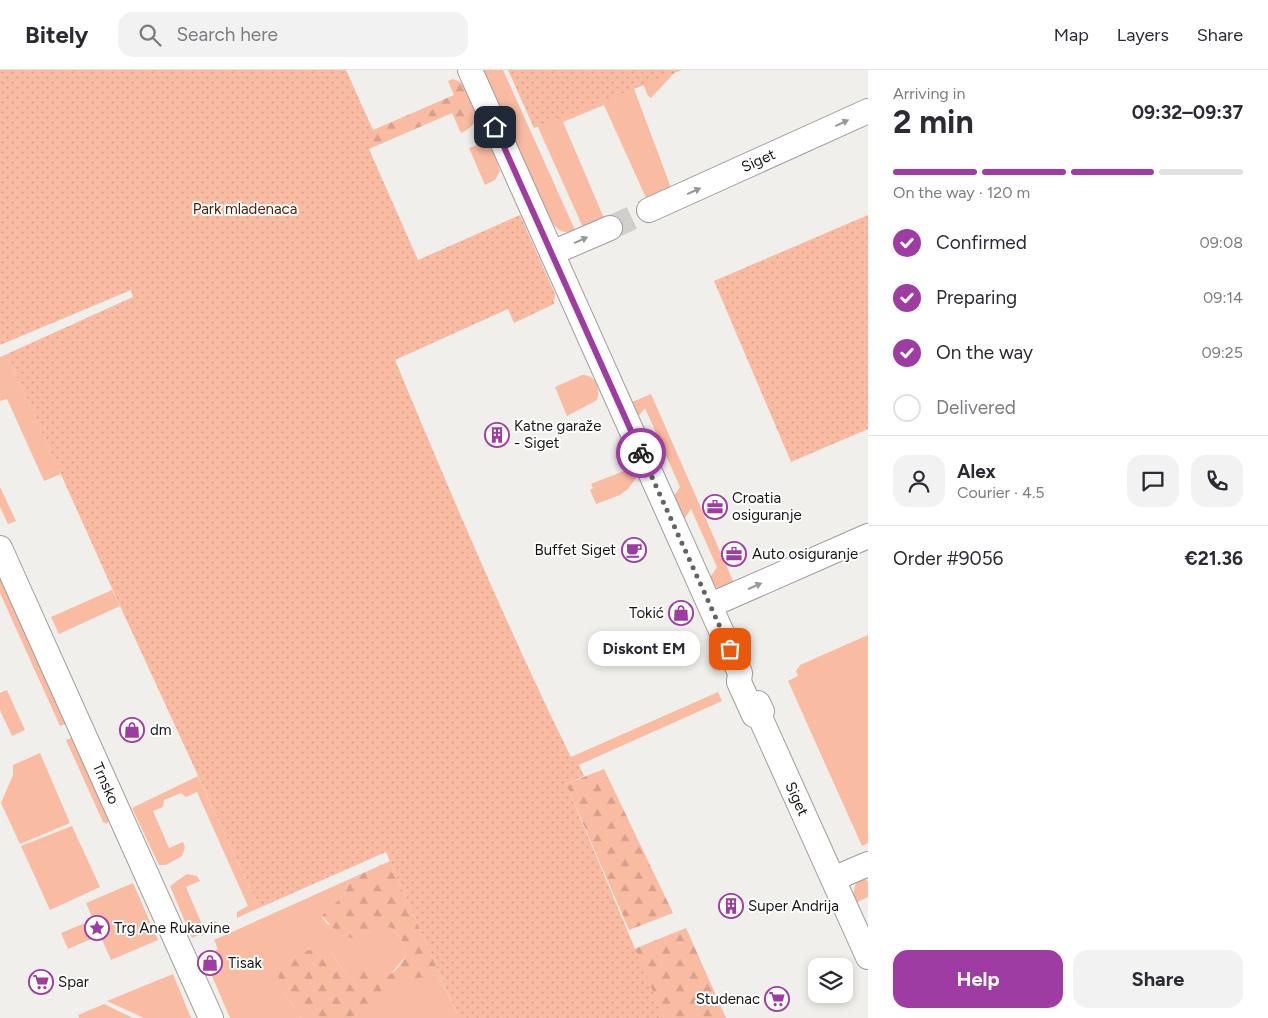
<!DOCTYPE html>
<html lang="en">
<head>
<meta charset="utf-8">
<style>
  :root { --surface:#fff; --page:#f2f2f3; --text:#2b2b33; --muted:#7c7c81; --line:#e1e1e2; --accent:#9e3ca3 }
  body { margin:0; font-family:Figtree,sans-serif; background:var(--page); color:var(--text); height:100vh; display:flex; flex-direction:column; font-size:19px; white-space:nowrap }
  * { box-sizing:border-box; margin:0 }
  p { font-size:16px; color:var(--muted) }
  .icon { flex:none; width:28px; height:28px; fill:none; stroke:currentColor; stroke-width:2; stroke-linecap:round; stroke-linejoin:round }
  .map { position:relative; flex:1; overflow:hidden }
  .drawer { display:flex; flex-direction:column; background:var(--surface); width:400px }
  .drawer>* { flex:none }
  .controls { position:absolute; left:808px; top:888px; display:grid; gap:10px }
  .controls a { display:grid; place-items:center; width:45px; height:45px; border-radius:10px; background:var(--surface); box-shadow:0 2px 8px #0003; font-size:25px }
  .pin { position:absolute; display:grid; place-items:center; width:42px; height:42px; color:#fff; margin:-21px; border-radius:10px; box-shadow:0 2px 8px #0006 }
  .courier { position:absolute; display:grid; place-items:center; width:50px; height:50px; margin:-25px; border:4px solid #9e3ca3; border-radius:50%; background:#fff; color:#222; box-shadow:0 1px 6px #0007 }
  .bubble { position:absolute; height:35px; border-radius:15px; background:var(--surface); box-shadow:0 2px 8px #0003; font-size:16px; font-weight:700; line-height:35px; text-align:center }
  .overview em { font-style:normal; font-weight:700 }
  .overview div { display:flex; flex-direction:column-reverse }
  .overview { display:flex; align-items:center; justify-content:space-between; height:85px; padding:0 25px }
  h1 { font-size:32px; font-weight:700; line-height:38px }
  .bar { display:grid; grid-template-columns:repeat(4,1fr); gap:8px 5px; align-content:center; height:60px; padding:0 25px }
  .bar i { height:6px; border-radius:4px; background:var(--line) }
  .bar .on { background:var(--accent) }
  .bar p { grid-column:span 4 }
  .line { display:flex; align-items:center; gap:12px; padding:0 25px; border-top:1px solid var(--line) }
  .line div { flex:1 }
  .round { display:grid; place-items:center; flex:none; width:52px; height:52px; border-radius:15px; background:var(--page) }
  ol { padding:0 25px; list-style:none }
  li { display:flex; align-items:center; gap:15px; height:55px }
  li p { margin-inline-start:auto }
  li .icon { padding:5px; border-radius:50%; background:var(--accent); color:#fff; stroke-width:4 }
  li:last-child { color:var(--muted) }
  li i { width:28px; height:28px; border:2px solid var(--line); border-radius:50% }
  .cta { display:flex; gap:10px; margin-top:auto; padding:10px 25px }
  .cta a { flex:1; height:58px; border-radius:15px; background:var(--accent); color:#fff; font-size:20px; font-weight:700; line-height:58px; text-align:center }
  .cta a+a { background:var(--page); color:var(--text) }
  header { display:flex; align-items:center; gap:30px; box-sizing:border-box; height:70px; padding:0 25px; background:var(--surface); border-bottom:1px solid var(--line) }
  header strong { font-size:24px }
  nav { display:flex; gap:28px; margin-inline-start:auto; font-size:18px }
  .search { width:350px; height:45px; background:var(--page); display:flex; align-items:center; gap:12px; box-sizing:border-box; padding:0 18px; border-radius:15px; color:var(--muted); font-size:19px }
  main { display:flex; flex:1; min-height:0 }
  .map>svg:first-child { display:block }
</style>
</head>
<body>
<header>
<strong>Bitely</strong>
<div class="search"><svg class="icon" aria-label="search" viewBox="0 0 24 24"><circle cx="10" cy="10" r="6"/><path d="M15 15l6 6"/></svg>Search here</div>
<nav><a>Map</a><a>Layers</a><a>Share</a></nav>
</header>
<main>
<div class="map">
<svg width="868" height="948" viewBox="0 0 868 948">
  <defs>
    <pattern id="forest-firs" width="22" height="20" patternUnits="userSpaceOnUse" patternTransform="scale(1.25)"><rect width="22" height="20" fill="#fabba3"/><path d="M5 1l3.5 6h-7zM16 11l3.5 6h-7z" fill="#d6a08c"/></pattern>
    <pattern id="park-dots" width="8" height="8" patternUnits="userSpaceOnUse" patternTransform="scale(1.25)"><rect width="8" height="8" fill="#fabba3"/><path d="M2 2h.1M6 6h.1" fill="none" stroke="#d6a08c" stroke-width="1.8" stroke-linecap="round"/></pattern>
  </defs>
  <rect width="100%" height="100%" fill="#f0efeb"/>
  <!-- green -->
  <path fill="#fabba3" d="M481,0H503L575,160C562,165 557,160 550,149Z
    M627,0L670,115L669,120L647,130L604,35L563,52L606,153L585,162L533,46Z
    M637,0H677L651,28L648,26Z
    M483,73L491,76L500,101L495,110L485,115L469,78Z
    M7,284L61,404L44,411L7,329L0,331V287Z
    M582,305C596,304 601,319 597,330L567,346L555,317Z
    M651,324L737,520C725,521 715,521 709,509L717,497L691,439L683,451L673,427L680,417L645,338L637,348L630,333Z
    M629,399H633L637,407L628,419L620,425L596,434L590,420L593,418L591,414Z
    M0,417L16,451L8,454L0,437Z
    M0,502L68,653L60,656L0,523Z
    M112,520L120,536L59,564L51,547Z
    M868,565V773L862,776L788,611L798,606L796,601L800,595Z
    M7,620L25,660L12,666L0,640V623Z
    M718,622L722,631L579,695L553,682L571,687Z
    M74,667L110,748L107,754L103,752L66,670Z
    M40,683L70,753L20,774L1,733L13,705V695Z
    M198,706L259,838L237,848V842L248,836L197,722L186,727L181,723L164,730L163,737L153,741L169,778L183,772L185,777L182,786L166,795H159L132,738Z
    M72,756L100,817L50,840L21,776Z
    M187,804L197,806L200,811L186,817L203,857L215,851L220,856L192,868L170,816Z
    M863,806L868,812V827L855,833C853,822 853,813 863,806Z
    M350,809L344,825L322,847L327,854L364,865L380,856L392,858L400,868L406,886L389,906L380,908L371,904L352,908L347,906L331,882L284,922L301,948H230L210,901L216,898L210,884L218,879L214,870Z
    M133,813L158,870L111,890L86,833Z
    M85,853L91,869L68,879L61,863Z
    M173,904L191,948H144L107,931Z
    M438,905L459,948H352L398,910Z
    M104,934L133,948H79L78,945Z"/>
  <!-- forest -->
  <path fill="url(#forest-firs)" d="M453,9L462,13L476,45C475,55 469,59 461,63L452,43L369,79L367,60H373L454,25L448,11Z
    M604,699L673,843L629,860L566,714Z
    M390,791L459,948L438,905L398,911L352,948H301L284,922L277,903C288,881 308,877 331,882L347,906L352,908L358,897C383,911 390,911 406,886L400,868L392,858C378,856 368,861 358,871L337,862L322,846L344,825L350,809Z
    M686,858L726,948H664L634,879Z"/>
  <!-- park -->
  <path fill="url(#park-dots)" d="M0,0H346L373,60L369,79L418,190L520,145L555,224L554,234L514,253L508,239L395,290C451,424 507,557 571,687L579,695L584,706L566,714L664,948H459L386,782L259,838L120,536L7,284L133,227L131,220L0,275Z
    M508,0H682L534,58Z
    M868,145V359L791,392L714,211Z"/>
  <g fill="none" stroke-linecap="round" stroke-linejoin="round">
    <!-- minor-tunnel -->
    <path stroke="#d0cfcb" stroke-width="24" stroke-dasharray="24 12" stroke-linecap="butt" d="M610,158L649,140"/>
    <defs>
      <g id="minor">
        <path d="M470,0L740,603L739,612L754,645L760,647"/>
        <path id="s1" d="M649,140L868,41"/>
        <path d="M552,183L610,158"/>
        <path id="s2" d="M0,478L211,948"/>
        <path d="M711,535L868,466"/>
        <path id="s3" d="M758,633L762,641L760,647L868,887"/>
        <path d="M833,809L868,794"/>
      </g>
    </defs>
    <!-- minor casing -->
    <use href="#minor" stroke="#9e9d99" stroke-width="26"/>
    <!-- minor -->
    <use href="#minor" stroke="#fff" stroke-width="24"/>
  </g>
  <!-- one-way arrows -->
  <defs><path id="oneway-solid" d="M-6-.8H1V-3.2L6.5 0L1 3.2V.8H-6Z" transform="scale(1.25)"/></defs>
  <g fill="#979796">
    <use href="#oneway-solid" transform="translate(842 53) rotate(-25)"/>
    <use href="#oneway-solid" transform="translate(694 121) rotate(-24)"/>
    <use href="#oneway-solid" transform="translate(581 170) rotate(-24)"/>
    <use href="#oneway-solid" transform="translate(755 516) rotate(-24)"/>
  </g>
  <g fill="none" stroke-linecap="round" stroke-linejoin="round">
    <!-- done -->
    <path stroke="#646361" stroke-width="5" stroke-dasharray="0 9" d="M641,383L730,579"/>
    <!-- route -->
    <path stroke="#9e3ca3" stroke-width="6" d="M495,57L641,383"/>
  </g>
  <!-- icons -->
  <defs>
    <symbol id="building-ring" viewBox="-11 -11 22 22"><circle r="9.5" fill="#fff" stroke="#9e3ca3" stroke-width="1.5"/><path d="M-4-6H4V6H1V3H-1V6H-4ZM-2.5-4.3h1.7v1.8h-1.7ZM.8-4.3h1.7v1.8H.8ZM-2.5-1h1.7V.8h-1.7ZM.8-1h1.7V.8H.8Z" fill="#9e3ca3"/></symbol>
    <symbol id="office-ring" viewBox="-11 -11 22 22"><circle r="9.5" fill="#fff" stroke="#9e3ca3" stroke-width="1.5"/><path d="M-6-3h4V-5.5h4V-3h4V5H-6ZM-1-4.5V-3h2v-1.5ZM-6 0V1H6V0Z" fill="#9e3ca3"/></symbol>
    <symbol id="cafe-ring" viewBox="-11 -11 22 22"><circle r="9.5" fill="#fff" stroke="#9e3ca3" stroke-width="1.5"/><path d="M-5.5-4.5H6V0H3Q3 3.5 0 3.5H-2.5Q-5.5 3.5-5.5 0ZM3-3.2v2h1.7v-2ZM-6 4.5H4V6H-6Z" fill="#9e3ca3"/></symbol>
    <symbol id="shop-ring" viewBox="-11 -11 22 22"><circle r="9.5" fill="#fff" stroke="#9e3ca3" stroke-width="1.5"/><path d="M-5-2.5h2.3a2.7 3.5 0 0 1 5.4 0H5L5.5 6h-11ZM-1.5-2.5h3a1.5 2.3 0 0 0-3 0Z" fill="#9e3ca3"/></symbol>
    <symbol id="sight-ring" viewBox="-11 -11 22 22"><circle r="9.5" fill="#fff" stroke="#9e3ca3" stroke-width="1.5"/><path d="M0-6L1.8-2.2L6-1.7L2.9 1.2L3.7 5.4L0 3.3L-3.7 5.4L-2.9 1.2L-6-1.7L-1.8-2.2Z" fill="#9e3ca3"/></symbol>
    <symbol id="supermarket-ring" viewBox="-11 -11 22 22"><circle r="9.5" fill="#fff" stroke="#9e3ca3" stroke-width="1.5"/><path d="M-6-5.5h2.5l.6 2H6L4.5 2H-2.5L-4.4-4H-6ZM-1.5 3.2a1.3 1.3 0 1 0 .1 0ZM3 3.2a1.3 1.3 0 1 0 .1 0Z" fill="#9e3ca3"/></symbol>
  </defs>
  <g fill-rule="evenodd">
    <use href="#building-ring" x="483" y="351" width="28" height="28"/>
    <use href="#office-ring" x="701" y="423" width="28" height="28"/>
    <use href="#cafe-ring" x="620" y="466" width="28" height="28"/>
    <use href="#office-ring" x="720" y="470" width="28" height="28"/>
    <use href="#shop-ring" x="667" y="529" width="28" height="28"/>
    <use href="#shop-ring" x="118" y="646" width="28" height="28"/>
    <use href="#building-ring" x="717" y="822" width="28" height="28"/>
    <use href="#sight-ring" x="83" y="844" width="28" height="28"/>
    <use href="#shop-ring" x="196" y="879" width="28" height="28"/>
    <use href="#supermarket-ring" x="27" y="898" width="28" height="28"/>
    <use href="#supermarket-ring" x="763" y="915" width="28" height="28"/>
  </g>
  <g text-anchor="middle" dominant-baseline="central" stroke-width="4" stroke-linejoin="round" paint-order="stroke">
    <!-- street labels -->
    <g font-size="15" fill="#181716" stroke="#fff">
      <text stroke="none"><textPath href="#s1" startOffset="120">Siget</textPath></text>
      <text stroke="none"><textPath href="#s2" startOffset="258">Trnsko</textPath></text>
      <text stroke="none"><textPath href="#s3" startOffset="105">Siget</textPath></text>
    </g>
    <!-- park labels -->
    <g font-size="15" fill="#4f1e08" stroke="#fff">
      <text x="245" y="139">Park mladenaca</text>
    </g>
    <!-- poi labels -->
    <g font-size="15" fill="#181716" stroke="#fff" text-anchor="start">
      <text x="514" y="356">Katne garaže<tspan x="514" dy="17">- Siget</tspan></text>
      <text x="732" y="428">Croatia<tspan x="732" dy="17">osiguranje</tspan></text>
      <text x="616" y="480" text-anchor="end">Buffet Siget</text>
      <text x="752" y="484">Auto osiguranje</text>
      <text x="664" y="543" text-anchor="end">Tokić</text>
      <text x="150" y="660">dm</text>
      <text x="748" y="836">Super Andrija</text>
      <text x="114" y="858">Trg Ane Rukavine</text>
      <text x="228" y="893">Tisak</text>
      <text x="58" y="912">Spar</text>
      <text x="760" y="929" text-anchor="end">Studenac</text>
    </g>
  </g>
</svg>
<div class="controls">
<a><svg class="icon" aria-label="layers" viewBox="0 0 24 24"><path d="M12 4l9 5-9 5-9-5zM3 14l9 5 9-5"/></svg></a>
</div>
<div class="pin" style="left:730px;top:579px;background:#ea580c"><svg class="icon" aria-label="bag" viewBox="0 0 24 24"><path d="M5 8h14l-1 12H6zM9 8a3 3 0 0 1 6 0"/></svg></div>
<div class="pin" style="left:495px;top:57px;background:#1f2937"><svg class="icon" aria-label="home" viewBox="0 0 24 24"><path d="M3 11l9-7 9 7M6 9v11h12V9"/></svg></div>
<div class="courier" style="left:641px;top:383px"><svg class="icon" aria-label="bike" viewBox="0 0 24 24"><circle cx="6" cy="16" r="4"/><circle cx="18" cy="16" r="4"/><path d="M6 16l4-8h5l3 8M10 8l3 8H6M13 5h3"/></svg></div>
<div class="bubble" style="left:588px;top:561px;width:112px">Diskont EM</div>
</div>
<section class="drawer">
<div class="overview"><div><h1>2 min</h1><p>Arriving in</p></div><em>09:32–09:37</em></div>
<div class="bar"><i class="on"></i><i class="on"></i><i class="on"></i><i></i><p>On the way · 120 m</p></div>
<ol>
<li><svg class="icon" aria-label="check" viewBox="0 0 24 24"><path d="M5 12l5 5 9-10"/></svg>Confirmed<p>09:08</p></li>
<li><svg class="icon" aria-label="check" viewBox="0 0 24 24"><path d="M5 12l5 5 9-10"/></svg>Preparing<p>09:14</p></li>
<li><svg class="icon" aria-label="check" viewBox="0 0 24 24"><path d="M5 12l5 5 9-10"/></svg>On the way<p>09:25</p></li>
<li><i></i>Delivered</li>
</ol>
<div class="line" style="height:90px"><a class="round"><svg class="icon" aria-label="person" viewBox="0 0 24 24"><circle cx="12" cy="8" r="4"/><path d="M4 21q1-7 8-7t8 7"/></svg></a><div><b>Alex</b><p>Courier · 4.5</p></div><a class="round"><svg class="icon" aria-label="chat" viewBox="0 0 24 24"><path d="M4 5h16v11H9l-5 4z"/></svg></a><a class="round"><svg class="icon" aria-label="phone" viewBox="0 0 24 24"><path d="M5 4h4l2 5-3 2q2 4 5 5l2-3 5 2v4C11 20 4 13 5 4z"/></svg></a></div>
<div class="line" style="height:65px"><div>Order #9056</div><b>€21.36</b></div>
<div class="cta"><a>Help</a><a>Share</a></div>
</section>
</main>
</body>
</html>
